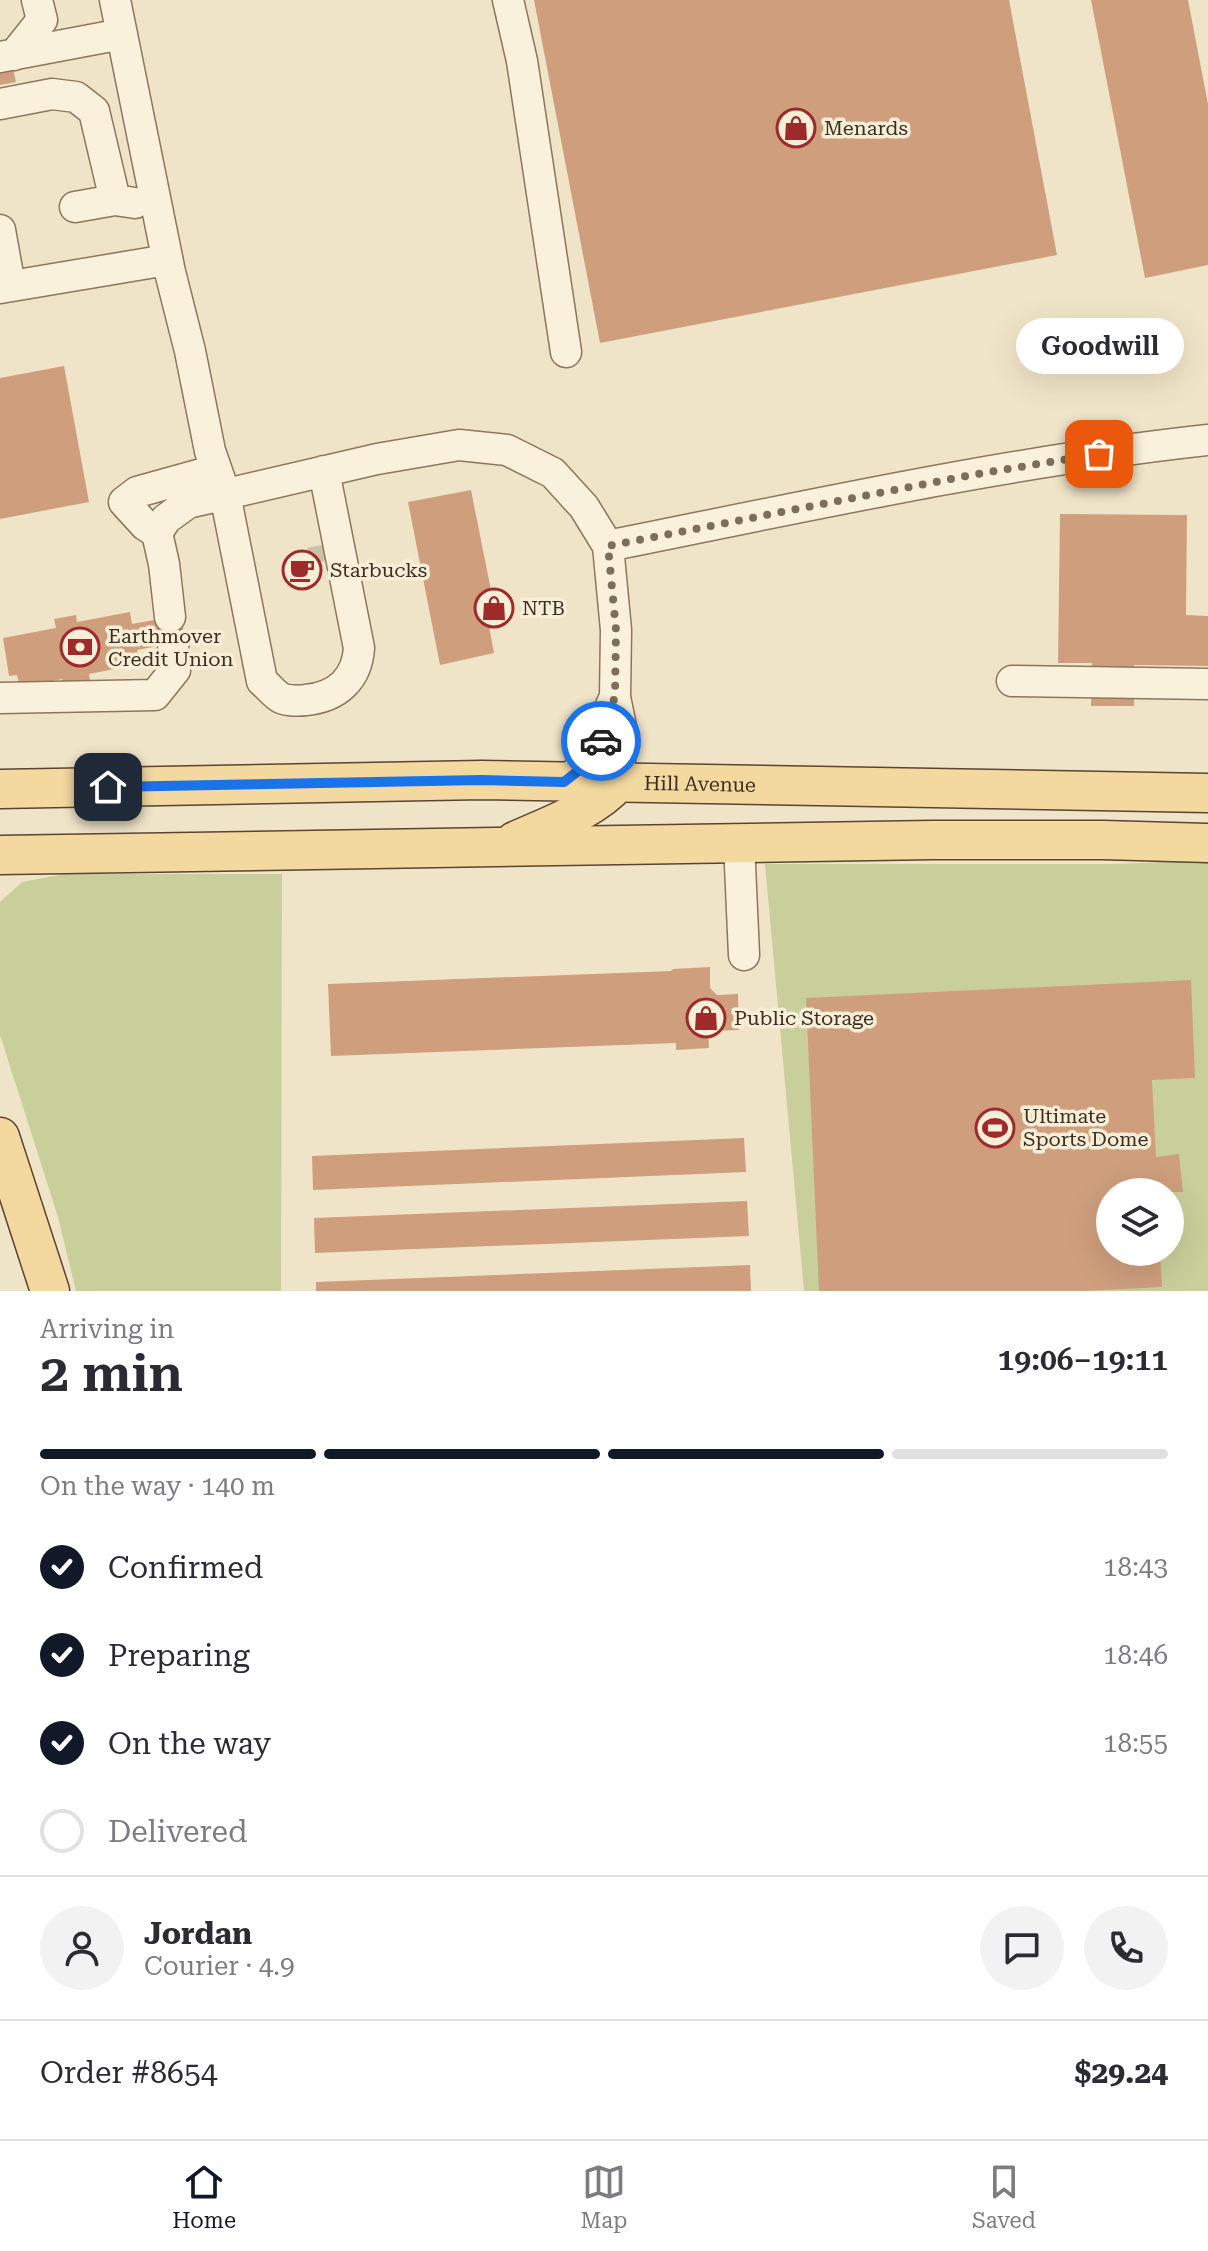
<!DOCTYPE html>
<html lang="en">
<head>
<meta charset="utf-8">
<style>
  :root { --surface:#fff; --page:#f2f2f3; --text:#2b2b33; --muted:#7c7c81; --line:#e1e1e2; --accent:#111827 }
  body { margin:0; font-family:"Roboto Serif",serif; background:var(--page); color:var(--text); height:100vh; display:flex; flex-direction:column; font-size:30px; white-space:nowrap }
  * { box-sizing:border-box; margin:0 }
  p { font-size:26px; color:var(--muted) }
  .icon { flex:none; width:44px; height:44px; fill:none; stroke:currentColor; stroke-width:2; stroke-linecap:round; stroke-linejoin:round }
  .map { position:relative; height:1291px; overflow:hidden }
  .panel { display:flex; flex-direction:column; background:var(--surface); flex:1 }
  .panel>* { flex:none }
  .buttons { position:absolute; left:1096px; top:1178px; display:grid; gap:16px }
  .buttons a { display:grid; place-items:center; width:88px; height:88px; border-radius:50%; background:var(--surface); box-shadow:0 8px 32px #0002; font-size:40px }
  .pin { position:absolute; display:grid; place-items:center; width:68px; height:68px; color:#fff; margin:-34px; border-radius:16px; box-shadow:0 4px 12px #0006 }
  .courier { position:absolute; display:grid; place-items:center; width:80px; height:80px; margin:-40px; border:6px solid #1a73e8; border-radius:50%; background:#fff; color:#222; box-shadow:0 2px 10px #0007 }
  .bubble { position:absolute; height:56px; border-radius:28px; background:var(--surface); box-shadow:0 8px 32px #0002; font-size:26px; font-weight:600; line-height:56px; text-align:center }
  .headline em { font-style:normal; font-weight:600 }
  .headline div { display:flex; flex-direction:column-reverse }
  .headline { display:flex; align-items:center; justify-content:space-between; height:136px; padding:0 40px }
  h1 { font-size:52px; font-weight:600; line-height:60px }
  .bar { display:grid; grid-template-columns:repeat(4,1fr); gap:12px 8px; align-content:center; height:96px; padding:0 40px }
  .bar i { height:10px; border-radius:6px; background:var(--line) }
  .bar .active { background:var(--accent) }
  .bar p { grid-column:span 4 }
  .line { display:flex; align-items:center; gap:20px; padding:0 40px; border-top:2px solid var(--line) }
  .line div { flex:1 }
  .round { display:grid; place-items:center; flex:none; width:84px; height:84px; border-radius:42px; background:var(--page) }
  ol { padding:0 40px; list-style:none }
  li { display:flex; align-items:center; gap:24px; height:88px }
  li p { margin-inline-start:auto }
  li .icon { padding:8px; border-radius:50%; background:var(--accent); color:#fff; stroke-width:4 }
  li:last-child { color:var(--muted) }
  li i { width:44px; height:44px; border:4px solid var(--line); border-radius:50% }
  .tabs { display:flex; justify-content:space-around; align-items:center; height:112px; border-top:2px solid var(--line); background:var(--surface); font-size:22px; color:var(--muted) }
  .tabs a { display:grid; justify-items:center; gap:4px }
  .tabs .active { color:var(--accent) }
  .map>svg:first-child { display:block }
</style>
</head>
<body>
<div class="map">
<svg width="1208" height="1291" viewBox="0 0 1208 1291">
  <rect width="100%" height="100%" fill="#f0e4c8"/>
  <!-- green -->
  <path fill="#c9cf9b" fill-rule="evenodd" d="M1208,860V1291H804L765,864H1117ZM1110,1192H1170V1252H1110Z
    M65,874H282L281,1291H76L58,1217L0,1035V902L22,882Z"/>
  <!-- building -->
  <path fill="#cf9f7d" d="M534,0H1009L1057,255L600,343Z
    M1091,0H1188L1208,104V265L1145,278Z
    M12,64L16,82L0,85V67Z
    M64,366L89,502L0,519V378Z
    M471,490L497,620L488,621L494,653L440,665L408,502Z
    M1060,514L1187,515L1186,615L1208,616V666L1134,665V706H1091L1092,663H1058Z
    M130,612L132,624L181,615L185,641L137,650L140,664L89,674L90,681L64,686L62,679L20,687L17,675L9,676L3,638L56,628L54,619L76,615L77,622Z
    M710,967V988L717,995L738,994L739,1030L708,1031L709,1048L676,1050V1043L331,1056L328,984L671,971L673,969Z
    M1191,980L1195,1078L1152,1080L1156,1157L1179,1154L1183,1192H1110V1252H1160L1162,1287L1083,1291H819L806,998Z
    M744,1138L746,1172L313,1190L312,1156Z
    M747,1201L749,1236L315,1253L314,1218Z
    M750,1265L751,1291H316V1282Z"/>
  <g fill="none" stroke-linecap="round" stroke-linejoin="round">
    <!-- minor-tunnel -->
    <path stroke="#ccc0a6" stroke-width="30" stroke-dasharray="30 15" stroke-linecap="butt" d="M322,545L325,561"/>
    <defs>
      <path id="minor" d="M115,0L170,272L190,351L210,451L225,494L262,681C268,686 275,695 281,698C287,701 300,701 306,700C337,697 357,679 359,648L324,471
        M508,0L522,61L566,352
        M14,55L42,20L37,0
        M0,57L122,34
        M0,104L52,94L76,97L94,111L115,200
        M75,207L115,200L135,203
        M0,230L10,286
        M0,288L167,260
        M157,533L145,525L124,502L137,492L216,470
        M608,546C807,506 1006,462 1208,440
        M170,617L164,564L157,533L166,519L188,503L377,459L459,445L507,450L553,473L584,507L608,546L616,630L615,697L623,736L617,783
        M1012,681L1208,684
        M0,698L155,695L175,670L173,644
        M564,782L588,763L602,739L605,721L612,703
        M739,843L744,955"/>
      <g id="major">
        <path id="s1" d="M0,789L482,780L1208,793"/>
        <path d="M515,841C548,826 594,810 617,783"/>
        <path d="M0,855L932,840H1103L1208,843"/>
        <path d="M0,1137L50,1291"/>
      </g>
    </defs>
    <!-- minor casing -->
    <use href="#minor" stroke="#8d765c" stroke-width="33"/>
    <!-- major casing -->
    <use href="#major" stroke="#5b4430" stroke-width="41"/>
    <!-- minor -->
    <use href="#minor" stroke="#faf1dc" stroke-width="30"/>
    <!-- major -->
    <use href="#major" stroke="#f3d9a0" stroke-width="38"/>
  </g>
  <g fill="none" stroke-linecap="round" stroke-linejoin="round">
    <!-- done -->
    <path stroke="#7c6e5b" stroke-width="8" stroke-dasharray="0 14.4" d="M601,741L605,721L615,697L616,630L608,546L971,475L1099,454"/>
    <!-- route -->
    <path stroke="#1a73e8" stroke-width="10" d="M108,787L482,780L564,782L588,763L601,741"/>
  </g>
  <!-- icons -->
  <defs>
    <symbol id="shop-ring" viewBox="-11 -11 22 22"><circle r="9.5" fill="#f7eed8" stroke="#9e2a2b" stroke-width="1.5"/><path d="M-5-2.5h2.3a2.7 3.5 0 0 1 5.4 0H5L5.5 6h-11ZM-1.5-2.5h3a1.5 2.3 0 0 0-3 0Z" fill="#9e2a2b"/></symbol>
    <symbol id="cafe-ring" viewBox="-11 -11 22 22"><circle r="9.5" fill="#f7eed8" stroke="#9e2a2b" stroke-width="1.5"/><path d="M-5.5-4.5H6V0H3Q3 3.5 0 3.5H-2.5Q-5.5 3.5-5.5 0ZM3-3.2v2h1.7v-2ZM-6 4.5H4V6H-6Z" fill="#9e2a2b"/></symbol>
    <symbol id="bank-ring" viewBox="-11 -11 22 22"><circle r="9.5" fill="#f7eed8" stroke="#9e2a2b" stroke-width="1.5"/><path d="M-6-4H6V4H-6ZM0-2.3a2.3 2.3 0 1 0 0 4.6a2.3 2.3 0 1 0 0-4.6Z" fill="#9e2a2b"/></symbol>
    <symbol id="stadium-ring" viewBox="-11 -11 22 22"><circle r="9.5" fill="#f7eed8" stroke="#9e2a2b" stroke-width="1.5"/><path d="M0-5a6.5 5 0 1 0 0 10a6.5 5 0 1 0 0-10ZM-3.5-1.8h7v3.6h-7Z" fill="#9e2a2b"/></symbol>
  </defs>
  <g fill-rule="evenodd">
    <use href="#shop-ring" x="774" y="106" width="44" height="44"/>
    <use href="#cafe-ring" x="280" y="548" width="44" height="44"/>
    <use href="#shop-ring" x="472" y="586" width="44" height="44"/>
    <use href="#bank-ring" x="58" y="625" width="44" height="44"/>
    <use href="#shop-ring" x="684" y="996" width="44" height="44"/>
    <use href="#stadium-ring" x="973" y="1106" width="44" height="44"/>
  </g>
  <g text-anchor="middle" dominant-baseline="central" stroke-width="7" stroke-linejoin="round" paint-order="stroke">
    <!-- poi labels -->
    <g font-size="20" fill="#3d2e20" stroke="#f7eed8" text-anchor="start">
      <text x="824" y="128">Menards</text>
      <text x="330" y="570">Starbucks</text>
      <text x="522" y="608">NTB</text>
      <text x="108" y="636">Earthmover<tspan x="108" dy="23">Credit Union</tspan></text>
      <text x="734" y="1018">Public Storage</text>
      <text x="1023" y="1116">Ultimate<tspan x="1023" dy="23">Sports Dome</tspan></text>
    </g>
    <!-- street labels -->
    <g font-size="20" fill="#3d2e20" stroke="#f7eed8">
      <text stroke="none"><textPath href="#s1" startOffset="700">Hill Avenue</textPath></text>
    </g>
  </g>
</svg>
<div class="buttons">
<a><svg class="icon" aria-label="layers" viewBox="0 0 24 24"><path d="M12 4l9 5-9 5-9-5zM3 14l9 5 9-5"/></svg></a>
</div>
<div class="pin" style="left:1099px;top:454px;background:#ea580c"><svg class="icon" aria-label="bag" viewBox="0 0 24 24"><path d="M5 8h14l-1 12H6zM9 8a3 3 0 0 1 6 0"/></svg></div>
<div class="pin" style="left:108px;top:787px;background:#1f2937"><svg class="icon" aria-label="home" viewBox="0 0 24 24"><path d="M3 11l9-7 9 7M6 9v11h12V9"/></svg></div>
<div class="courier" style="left:601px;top:741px"><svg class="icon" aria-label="car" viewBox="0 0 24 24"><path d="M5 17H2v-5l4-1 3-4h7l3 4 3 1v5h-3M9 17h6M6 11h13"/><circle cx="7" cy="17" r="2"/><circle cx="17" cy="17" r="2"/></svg></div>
<div class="bubble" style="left:1016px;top:318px;width:168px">Goodwill</div>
</div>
<section class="panel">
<div class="headline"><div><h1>2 min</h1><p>Arriving in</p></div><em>19:06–19:11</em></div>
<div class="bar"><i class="active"></i><i class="active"></i><i class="active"></i><i></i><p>On the way · 140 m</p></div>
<ol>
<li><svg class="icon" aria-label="check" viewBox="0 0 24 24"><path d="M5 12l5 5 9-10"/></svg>Confirmed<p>18:43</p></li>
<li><svg class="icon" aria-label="check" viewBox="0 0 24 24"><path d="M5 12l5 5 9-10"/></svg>Preparing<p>18:46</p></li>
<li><svg class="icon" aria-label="check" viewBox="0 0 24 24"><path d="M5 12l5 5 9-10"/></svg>On the way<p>18:55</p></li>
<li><i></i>Delivered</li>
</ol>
<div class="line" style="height:144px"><a class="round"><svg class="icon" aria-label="person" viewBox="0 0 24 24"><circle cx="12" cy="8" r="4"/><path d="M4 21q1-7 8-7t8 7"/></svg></a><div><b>Jordan</b><p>Courier · 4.9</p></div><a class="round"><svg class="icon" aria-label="chat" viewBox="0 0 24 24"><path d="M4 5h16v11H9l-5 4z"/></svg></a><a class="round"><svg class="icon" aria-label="phone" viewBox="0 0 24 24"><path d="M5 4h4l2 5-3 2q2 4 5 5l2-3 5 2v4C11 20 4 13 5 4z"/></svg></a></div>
<div class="line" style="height:104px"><div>Order #8654</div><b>$29.24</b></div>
</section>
<nav class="tabs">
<a class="active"><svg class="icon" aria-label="home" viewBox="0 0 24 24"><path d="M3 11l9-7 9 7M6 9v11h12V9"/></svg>Home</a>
<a><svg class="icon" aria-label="map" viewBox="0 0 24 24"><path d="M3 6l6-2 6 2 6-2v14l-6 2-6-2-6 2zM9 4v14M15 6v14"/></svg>Map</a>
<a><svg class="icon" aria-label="saved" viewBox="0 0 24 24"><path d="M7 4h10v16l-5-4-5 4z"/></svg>Saved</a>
</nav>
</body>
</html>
